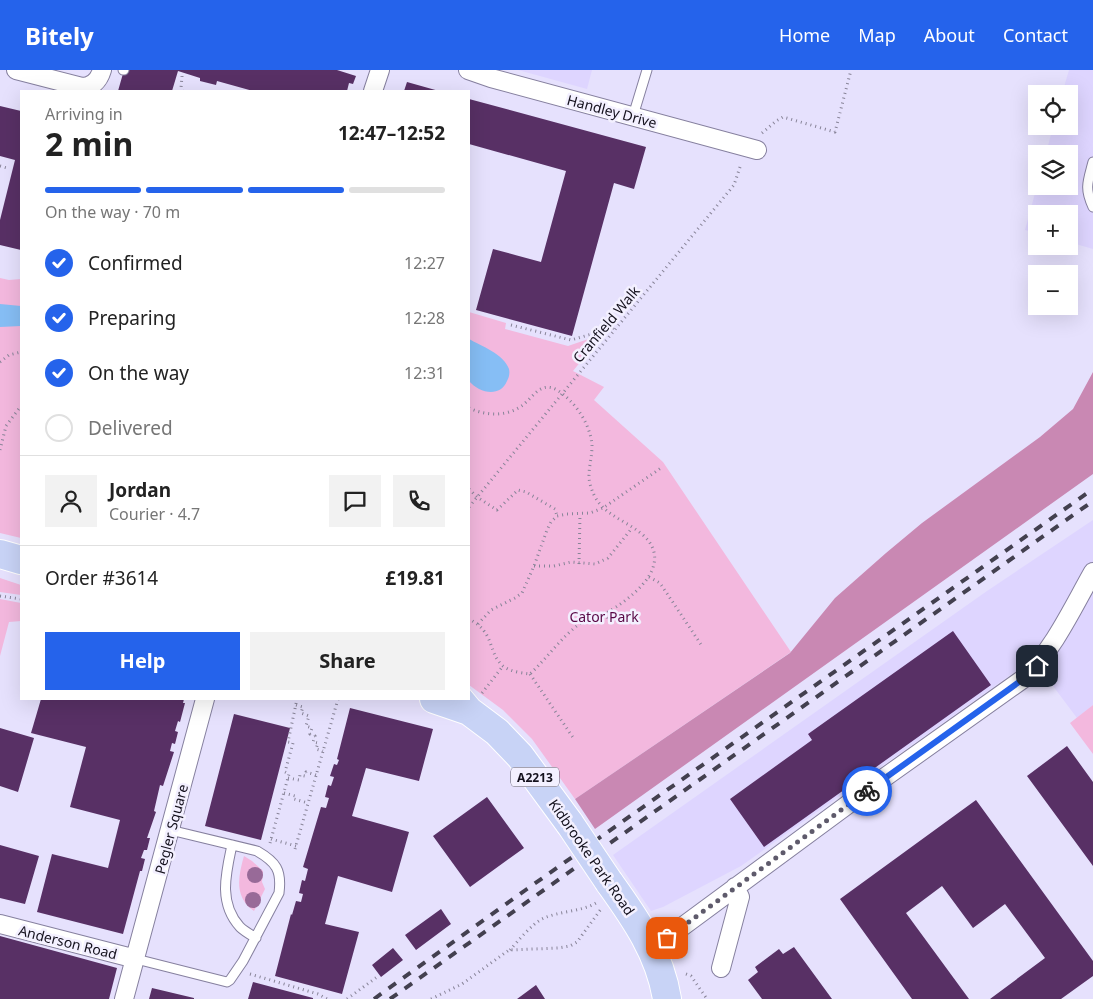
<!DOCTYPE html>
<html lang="en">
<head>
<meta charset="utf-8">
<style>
  :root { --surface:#fff; --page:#f2f2f2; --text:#222; --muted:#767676; --line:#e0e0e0; --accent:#2563eb }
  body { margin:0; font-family:"Noto Sans",sans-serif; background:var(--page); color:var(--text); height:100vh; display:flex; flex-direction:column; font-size:19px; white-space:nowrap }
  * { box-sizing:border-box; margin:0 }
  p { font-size:16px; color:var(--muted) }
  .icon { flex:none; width:28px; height:28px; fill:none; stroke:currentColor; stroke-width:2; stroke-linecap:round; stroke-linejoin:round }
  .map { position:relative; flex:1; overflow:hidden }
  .drawer { position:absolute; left:20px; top:20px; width:450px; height:610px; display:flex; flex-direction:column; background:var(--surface); border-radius:0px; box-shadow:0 5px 20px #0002 }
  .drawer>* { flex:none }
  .fabs { position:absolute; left:1028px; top:15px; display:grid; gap:10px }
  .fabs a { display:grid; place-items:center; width:50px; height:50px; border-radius:0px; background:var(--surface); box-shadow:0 5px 20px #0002; font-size:25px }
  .pin { position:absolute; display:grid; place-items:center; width:42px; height:42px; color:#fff; margin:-21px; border-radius:10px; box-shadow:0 2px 8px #0006 }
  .courier { position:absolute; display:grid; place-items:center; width:50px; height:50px; margin:-25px; border:4px solid #2563eb; border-radius:50%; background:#fff; color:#222; box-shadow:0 1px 6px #0007 }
  .headline em { font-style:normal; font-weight:700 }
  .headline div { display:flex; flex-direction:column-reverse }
  .headline { display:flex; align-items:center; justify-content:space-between; height:85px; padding:0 25px }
  h1 { font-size:32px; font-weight:700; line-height:38px }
  .bar { display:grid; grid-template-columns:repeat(4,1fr); gap:8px 5px; align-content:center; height:60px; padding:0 25px }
  .bar i { height:6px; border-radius:4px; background:var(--line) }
  .bar .active { background:var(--accent) }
  .bar p { grid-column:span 4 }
  .line { display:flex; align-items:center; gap:12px; padding:0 25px; border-top:1px solid var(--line) }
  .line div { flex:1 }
  .round { display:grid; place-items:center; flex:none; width:52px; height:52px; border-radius:0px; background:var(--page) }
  ol { padding:0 25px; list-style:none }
  li { display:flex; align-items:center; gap:15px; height:55px }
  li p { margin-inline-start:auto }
  li .icon { padding:5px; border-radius:50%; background:var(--accent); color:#fff; stroke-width:4 }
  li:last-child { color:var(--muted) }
  li i { width:28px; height:28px; border:2px solid var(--line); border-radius:50% }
  .cta { display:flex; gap:10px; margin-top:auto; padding:10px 25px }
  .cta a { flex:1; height:58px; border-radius:0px; background:var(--accent); color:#fff; font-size:20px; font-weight:700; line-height:58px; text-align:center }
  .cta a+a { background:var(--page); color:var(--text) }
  header { display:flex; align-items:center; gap:30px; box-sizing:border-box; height:70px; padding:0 25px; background:var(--accent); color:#fff }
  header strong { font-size:24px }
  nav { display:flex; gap:28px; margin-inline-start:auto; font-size:18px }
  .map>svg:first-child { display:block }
</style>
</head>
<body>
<header>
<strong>Bitely</strong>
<nav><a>Home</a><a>Map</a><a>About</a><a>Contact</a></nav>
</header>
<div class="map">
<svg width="1093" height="929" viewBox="0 0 1093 929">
  <rect width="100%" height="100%" fill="#e6e1fd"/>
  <!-- built -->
  <path fill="#ded5ff" d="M518,0H592L587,19Z
    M1069,0H1093V179L1069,172V144H1036V163L1025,160L1037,116H1069V84H1046L1053,56H1069V24H1062Z
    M1093,450V635L1077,648L1050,612L1023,596L741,796L663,837L651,841L613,785L987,521Z"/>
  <!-- green -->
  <path fill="#f3b8de" d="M0,208L9,210L21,209V468L0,463Z
    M469,242L506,253L505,259L568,276L603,264L573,301L604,317L594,330L663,392L791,582L575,729L532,669L503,640L469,615Z
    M0,508L21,515V525L0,522Z
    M0,529L21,533V551L9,552L0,586Z
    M1093,635V684L1070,653Z
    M244,786L252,791L263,801L262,812L265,819L254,841C234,827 238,807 244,786Z"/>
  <!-- forest -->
  <path fill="#c988b3" d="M1093,302V404L595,759L575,729L790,583L835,528L886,483L922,453L1040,367L1073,339Z"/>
  <!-- water -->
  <path fill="#86bef5" d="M0,234L21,236V256L0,257Z
    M469,269C481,276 504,284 509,299C510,303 509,308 507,311C500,328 479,323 469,311Z"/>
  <!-- building -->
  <path fill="#583065" d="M124,0H337L356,6L353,14L349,13L347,21H253L217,11L216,15L200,11V8L178,1L172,21H118Z
    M407,12L439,21H404Z
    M469,29L646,77L634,119L614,113L572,266L476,240L493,179L541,192L566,101L469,74Z
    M0,36L21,41V180L0,175V150L15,90L0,86Z
    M953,561L991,615L764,777L730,729L812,670L808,664Z
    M41,629H184L183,633H185L180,652L178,651L175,661L178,662L175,674L172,673L170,681L174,682L163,716L160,715L154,741L156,742L147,768H150L147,780H144L141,788L145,789L142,801H140L123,864L37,842L52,784L108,798L120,750L70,737L86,677L31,663Z
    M350,638L433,659L419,711L366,698L352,746L409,762L392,822L338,806L325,854L359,862L342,924L275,906L291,844L292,845L296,831L301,832L303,824L299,823L302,810L305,811L308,799L303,797L321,737L326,738L329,728L325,727L328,715L331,716L334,707L330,706L334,694L337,695L339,690L337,689Z
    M234,644L290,658L261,770L205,756Z
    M0,658L34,668L18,722L0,716Z
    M1067,676L1093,712V796L1027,706Z
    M487,727L524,778L470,817L433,766Z
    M976,730L1093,891V906L1061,929H990L1045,888L1005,834L973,858L942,816L906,843L969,929H912L840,829Z
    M0,775L39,786L25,834L0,828Z
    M441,839L451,854L416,880L405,865Z
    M0,866L117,898L109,929H0Z
    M794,877L832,929H762L748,910L758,902L755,897L779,879L783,884Z
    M393,878L403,890L381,907L372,895Z
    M253,912L313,928V929H248Z
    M536,915L545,929H517Z
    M152,918L194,928V929H149Z"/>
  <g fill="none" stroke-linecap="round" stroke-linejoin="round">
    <defs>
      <path id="service" d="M123,0H124
        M633,46L647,0
        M1093,92C1088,111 1084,118 1093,137
        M232,775C226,803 218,833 240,857C244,861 251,865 256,868
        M136,889L227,912L230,910L243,891L279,823C282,800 276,792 257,781L170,760"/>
      <path id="minor" d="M16,0L82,17C93,17 99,10 102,0
        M468,0L491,8L757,80
        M373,21L380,0
        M0,854L136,889
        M652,879L881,710L1023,609C1054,579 1072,539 1093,502
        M721,898L740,827L735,817
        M124,929L205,629"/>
      <path id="trunk" d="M0,484L21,490
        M434,629L469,641
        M459,629L469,641L497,662L520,686L570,754
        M609,812C635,848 660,884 667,929"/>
    </defs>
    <!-- service casing -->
    <use href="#service" stroke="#86809f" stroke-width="11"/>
    <!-- minor casing -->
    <use href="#minor" stroke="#86809f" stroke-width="20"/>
    <!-- trunk casing -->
    <use href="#trunk" stroke="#fff" stroke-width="30"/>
    <!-- path -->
    <path stroke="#888498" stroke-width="3" stroke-dasharray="1 4" stroke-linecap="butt" d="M182,6L181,18L183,21
      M762,63L776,51L783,47L835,62L851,0
      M0,96L7,98
      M511,255L571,270L617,257
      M0,292L9,285L21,282
      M469,338C486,346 507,347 523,335C534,326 541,311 557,320C575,331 591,355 592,376C592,390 587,401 590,414C598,445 622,447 643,465C676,495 631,529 606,543C597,547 586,549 578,555C560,569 547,588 530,604C522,603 511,602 503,596C487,582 496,563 469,549
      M0,380L6,356L21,336
      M469,419L477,427L497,440L518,420L526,422L555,439L557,446
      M469,437L734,115L741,94
      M579,494L580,444
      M534,496H554L571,492L595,494L608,488L632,458
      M649,507L660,513L702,576
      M0,526L21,529
      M605,543L612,555
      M478,554L491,540L515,528L522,523L534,496L547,460L551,452L557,446L567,444L590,443L603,438L661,398
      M530,604L574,669
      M482,623L503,596
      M296,635L303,637L301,643L309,646L306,656L312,658L310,664L315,666L313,672L318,673L316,679L323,681
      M288,708L299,710L300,705L305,706L306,702L316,705
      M284,723L295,726L294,729L308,733
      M271,769L296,776
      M270,773L289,704L285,702L293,673L288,672L297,629
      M295,779L338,629
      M510,880C518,871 532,854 542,849C558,841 581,842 596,833
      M250,904L318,924L327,929
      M686,904L691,906L707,929
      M347,929L377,907
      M431,929L462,914L509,880L558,878L570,876L577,872L601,839"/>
    <!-- service -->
    <use href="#service" stroke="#fff" stroke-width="9"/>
    <!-- minor -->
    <use href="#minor" stroke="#fff" stroke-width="18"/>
    <!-- trunk -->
    <use href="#trunk" stroke="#c8d3f6" stroke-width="28"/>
    <!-- rail -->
    <path stroke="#43404f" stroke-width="4" stroke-dasharray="9 9" stroke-linecap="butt" d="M374,929L527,819L1093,419
      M390,929L1093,431"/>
    <defs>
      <path id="trunk-bridge" d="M570,754L609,812"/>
    </defs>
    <!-- trunk-bridge casing -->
    <use href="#trunk-bridge" stroke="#fff" stroke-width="30" stroke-linecap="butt"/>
    <!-- trunk-bridge -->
    <use href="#trunk-bridge" stroke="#c8d3f6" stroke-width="28"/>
  </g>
  <!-- trees -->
  <g fill="#986a98">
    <circle cx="255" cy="805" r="8"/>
    <circle cx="253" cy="830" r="8"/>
  </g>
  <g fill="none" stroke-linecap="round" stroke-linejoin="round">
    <!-- done -->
    <path stroke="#5e5a6b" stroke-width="5" stroke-dasharray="0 9" d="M667,868L867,721"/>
    <!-- route -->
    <path stroke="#2563eb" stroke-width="6" d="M867,721L1008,620L1023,609L1037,596"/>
  </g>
  <g text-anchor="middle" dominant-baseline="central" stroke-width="5" stroke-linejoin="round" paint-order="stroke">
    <!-- shield labels -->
    <rect fill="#f3f0ff" stroke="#575461" stroke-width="1" x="511" y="697.5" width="48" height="19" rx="4"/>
    <g font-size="12" font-weight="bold" fill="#14111d">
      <text x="535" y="707">A2213</text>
    </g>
    <!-- street labels -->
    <g font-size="14" fill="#14111d" stroke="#f3f0ff">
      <text transform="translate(612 41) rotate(15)">Handley Drive</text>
      <text transform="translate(606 254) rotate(-50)">Cranfield Walk</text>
      <text transform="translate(171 759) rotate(-75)">Pegler Square</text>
      <text transform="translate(592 787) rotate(55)">Kidbrooke Park Road</text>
      <text transform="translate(68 872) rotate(14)">Anderson Road</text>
    </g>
    <!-- park labels -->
    <g font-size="14" fill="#590846" stroke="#f3f0ff">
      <text x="604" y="546">Cator Park</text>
    </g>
  </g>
</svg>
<div class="fabs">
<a><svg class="icon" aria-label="locate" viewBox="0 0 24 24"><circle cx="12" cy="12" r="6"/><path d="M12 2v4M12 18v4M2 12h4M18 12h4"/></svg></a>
<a><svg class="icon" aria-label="layers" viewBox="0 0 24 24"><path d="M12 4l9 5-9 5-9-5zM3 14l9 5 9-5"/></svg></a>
<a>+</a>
<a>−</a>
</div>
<div class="pin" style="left:667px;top:868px;background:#ea580c"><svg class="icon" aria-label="bag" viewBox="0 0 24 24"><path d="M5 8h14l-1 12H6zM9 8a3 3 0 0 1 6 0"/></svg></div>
<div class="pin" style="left:1037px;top:596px;background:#1f2937"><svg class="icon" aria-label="home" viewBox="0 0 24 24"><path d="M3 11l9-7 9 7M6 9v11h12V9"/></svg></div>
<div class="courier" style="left:867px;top:721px"><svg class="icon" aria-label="bike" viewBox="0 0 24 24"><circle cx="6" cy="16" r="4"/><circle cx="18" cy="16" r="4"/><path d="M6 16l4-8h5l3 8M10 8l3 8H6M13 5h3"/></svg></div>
<section class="drawer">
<div class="headline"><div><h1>2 min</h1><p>Arriving in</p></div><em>12:47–12:52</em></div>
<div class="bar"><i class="active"></i><i class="active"></i><i class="active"></i><i></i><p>On the way · 70 m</p></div>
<ol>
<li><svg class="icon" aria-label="check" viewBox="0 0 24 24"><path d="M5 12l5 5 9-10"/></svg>Confirmed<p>12:27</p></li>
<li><svg class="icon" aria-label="check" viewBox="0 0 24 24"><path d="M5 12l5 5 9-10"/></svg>Preparing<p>12:28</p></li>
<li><svg class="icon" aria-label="check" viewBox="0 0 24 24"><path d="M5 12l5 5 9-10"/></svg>On the way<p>12:31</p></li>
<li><i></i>Delivered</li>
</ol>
<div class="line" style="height:90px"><a class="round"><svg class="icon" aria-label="person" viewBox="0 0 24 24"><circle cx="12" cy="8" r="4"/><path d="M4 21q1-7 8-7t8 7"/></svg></a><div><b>Jordan</b><p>Courier · 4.7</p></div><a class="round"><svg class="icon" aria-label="chat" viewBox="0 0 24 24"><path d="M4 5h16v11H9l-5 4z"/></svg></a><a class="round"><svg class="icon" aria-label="phone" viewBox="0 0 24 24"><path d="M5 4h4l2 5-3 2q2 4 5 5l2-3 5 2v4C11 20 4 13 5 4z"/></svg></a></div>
<div class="line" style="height:65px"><div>Order #3614</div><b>£19.81</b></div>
<div class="cta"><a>Help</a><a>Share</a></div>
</section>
</div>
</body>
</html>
